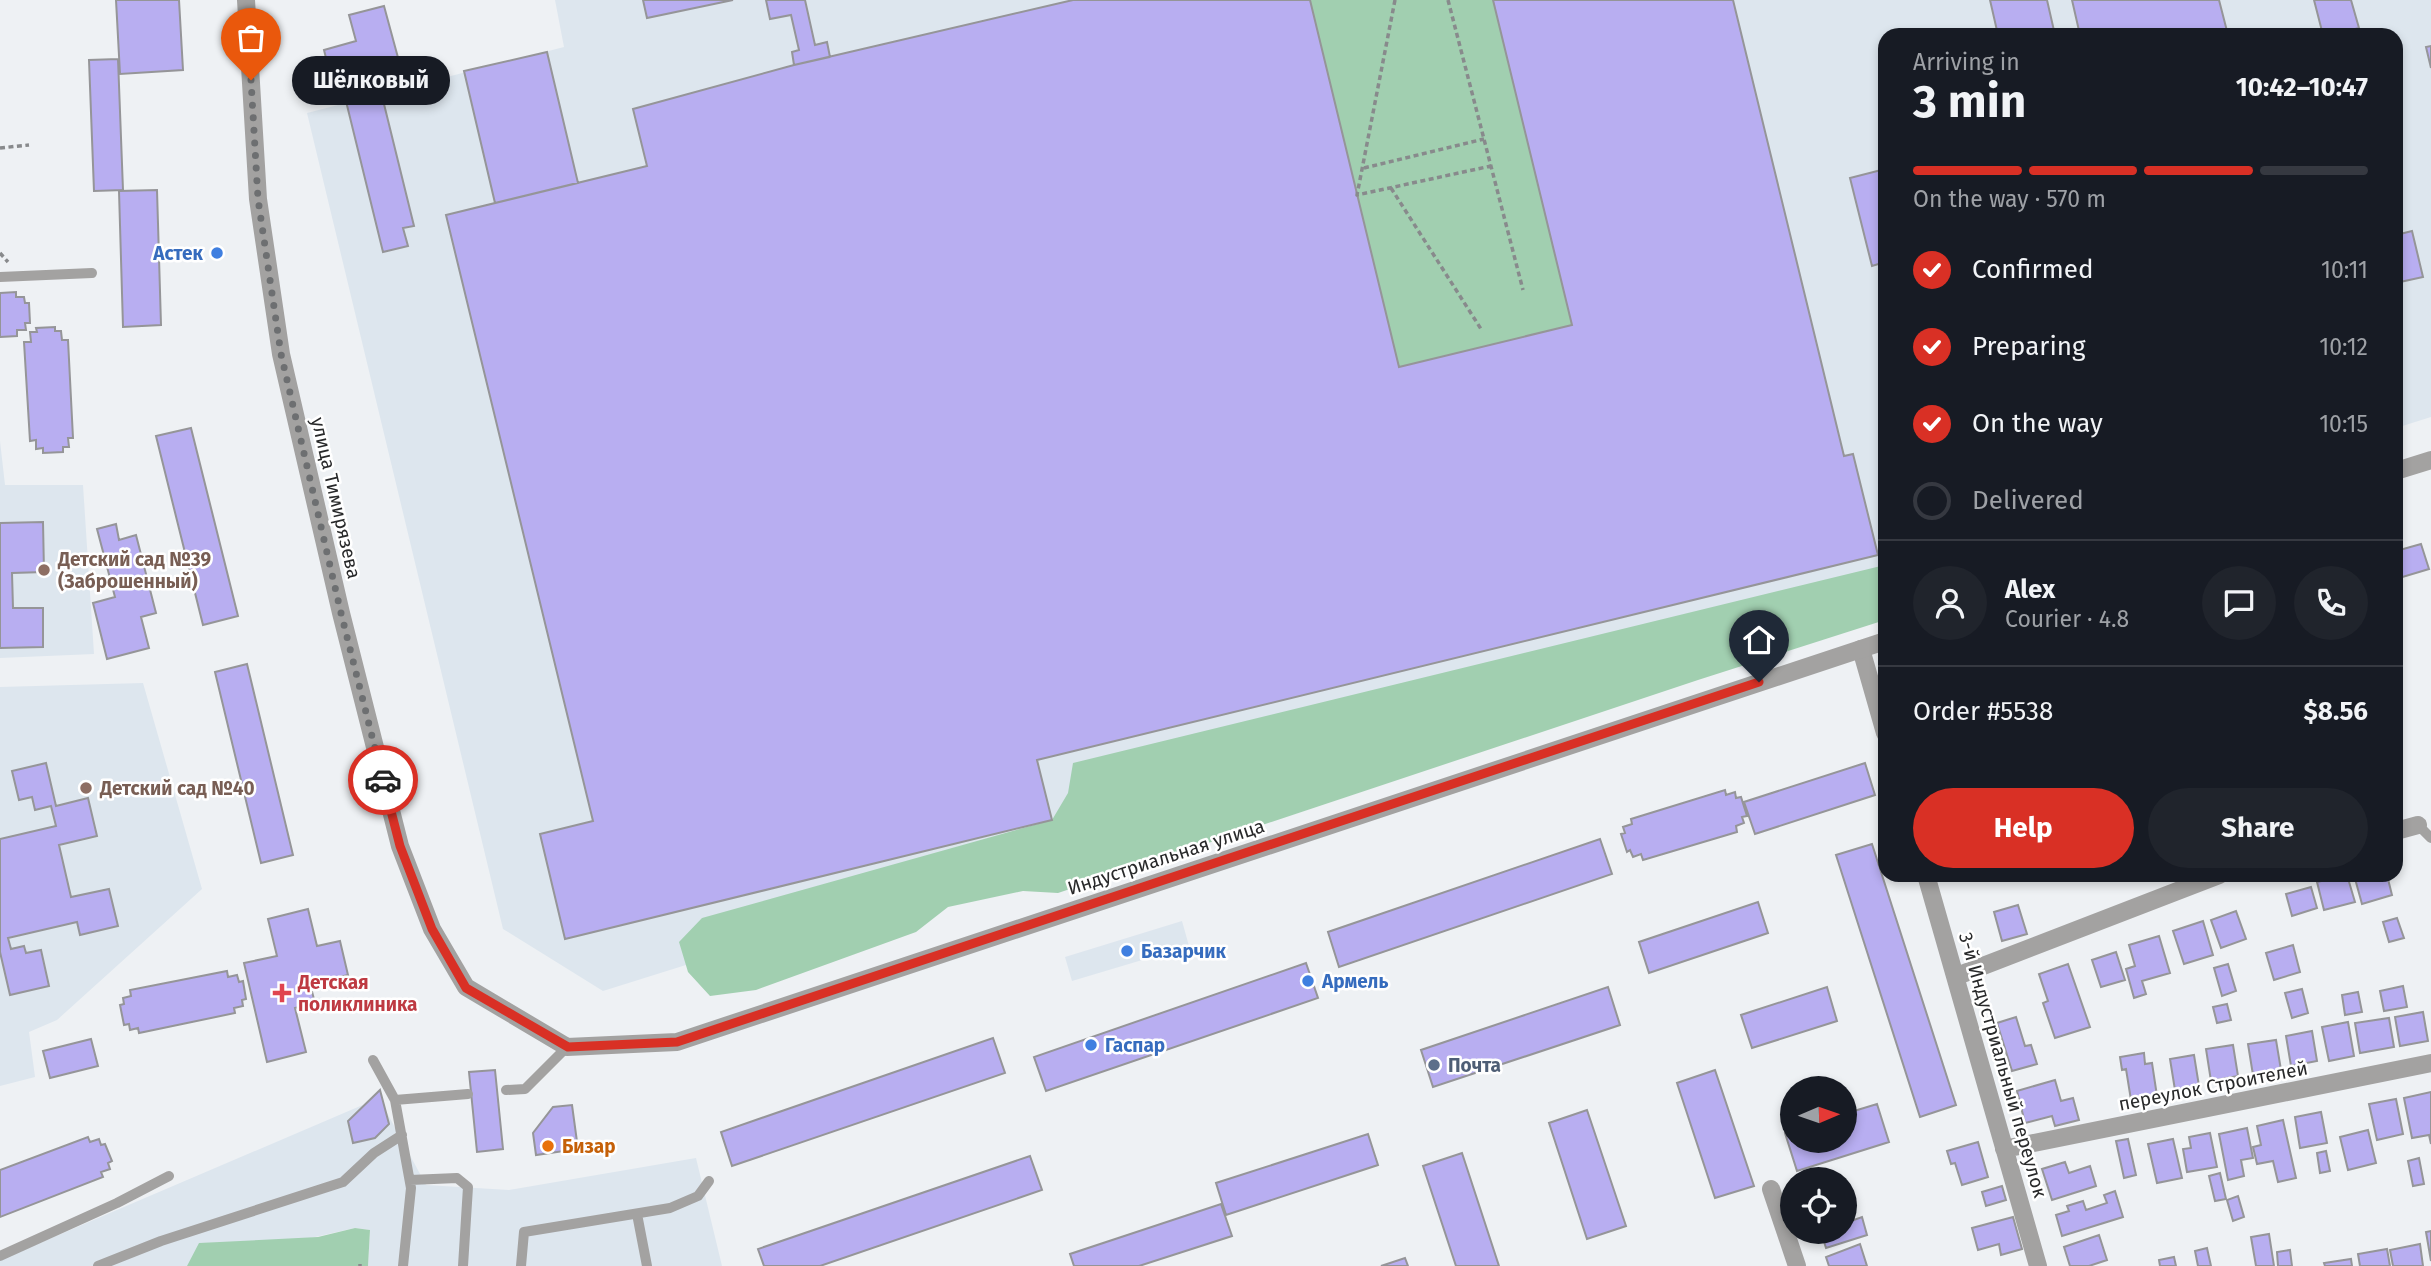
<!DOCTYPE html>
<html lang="en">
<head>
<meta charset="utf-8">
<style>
  :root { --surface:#171b24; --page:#20242c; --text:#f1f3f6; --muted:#9ea1a6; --line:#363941; --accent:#d93025 }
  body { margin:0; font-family:"Fira Sans",sans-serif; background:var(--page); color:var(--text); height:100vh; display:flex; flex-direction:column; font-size:26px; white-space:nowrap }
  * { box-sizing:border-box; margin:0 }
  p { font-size:23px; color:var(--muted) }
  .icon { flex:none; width:38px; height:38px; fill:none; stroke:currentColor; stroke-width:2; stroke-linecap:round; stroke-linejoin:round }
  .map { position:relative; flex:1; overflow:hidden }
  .panel { position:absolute; left:1878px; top:28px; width:525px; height:854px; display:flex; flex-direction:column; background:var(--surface); border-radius:21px; box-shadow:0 4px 10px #0003 }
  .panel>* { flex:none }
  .needle { width:46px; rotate:88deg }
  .buttons { position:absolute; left:1780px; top:1076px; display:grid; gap:14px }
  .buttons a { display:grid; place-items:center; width:77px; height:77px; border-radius:50%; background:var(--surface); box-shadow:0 4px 10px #0003; font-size:35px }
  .pin { position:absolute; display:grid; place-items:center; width:60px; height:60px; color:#fff; margin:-72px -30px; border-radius:50% 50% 50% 0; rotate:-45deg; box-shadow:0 0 7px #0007 }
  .pin .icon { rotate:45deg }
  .courier { position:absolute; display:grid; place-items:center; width:70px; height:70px; margin:-35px; border:5px solid #d93025; border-radius:50%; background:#fff; color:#222; box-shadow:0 2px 9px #0007 }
  .bubble { position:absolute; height:49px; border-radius:24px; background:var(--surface); box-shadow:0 4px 10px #0003; font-size:23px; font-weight:700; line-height:49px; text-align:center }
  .overview em { font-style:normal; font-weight:700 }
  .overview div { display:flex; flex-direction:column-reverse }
  .overview { display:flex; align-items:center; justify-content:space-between; height:119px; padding:0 35px }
  h1 { font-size:46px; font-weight:700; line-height:52px }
  .bar { display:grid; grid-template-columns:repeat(4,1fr); gap:10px 7px; align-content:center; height:84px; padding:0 35px }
  .bar i { height:9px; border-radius:5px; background:var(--line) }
  .bar .current { background:var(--accent) }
  .bar p { grid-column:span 4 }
  .line { display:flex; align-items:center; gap:18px; padding:0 35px; border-top:2px solid var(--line) }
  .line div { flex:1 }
  .round { display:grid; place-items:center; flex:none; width:74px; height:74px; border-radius:37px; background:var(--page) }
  ol { padding:0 35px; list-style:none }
  li { display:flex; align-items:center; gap:21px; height:77px }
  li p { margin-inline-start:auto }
  li .icon { padding:7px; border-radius:50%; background:var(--accent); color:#fff; stroke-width:4 }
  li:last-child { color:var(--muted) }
  li i { width:38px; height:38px; border:4px solid var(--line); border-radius:50% }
  .cta { display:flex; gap:14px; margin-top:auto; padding:14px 35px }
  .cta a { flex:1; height:80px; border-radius:42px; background:var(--accent); color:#fff; font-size:28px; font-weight:700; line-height:80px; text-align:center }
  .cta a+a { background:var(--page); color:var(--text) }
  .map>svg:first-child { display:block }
</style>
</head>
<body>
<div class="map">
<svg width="2431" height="1266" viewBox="0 0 2431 1266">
  <rect width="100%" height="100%" fill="#eef1f4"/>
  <!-- built -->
  <path fill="#dde6ee" d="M555,0H2431V417L2396,428V35H1885V589L603,991L503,929L307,113L564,47Z
    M0,441L5,485H83L94,654L0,658Z
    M143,683L202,889L57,1020L29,1032L35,1077L0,1086V687Z
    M1182,921L1189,946L1072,981L1065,957Z
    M379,1098L426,1185L509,1190L696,1158L722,1266H368L370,1230L355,1228L187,1266H0V1260Z"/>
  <!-- green -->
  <path fill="#a1cfb0" d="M1310,0H1493L1572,325L1399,367Z
    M1885,565V620L1698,680L1058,893L1023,891L948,907L916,932L756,990L710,996L688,972L679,942L702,918L1052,820L1068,793L1073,763Z
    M355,1228L370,1230L368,1266H187L199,1243L318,1237Z"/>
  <!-- building -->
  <path fill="#b8aef1" stroke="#959598" stroke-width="2" d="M116,0H179L183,70L120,74Z
    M643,0H733L647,18Z
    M766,0H805L815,45L827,42L830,57L794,65L792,52L799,50L791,15L770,19Z
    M1073,0H1310L1399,367L1572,325L1493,0H1733L1844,456L1853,454L1878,555L1037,760L1052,820L565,939L540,834L593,821L446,215L647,166L633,109L794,65Z
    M1990,0H2047L2055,35H1998Z
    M2072,0H2219L2228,35H2080Z
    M2314,0H2351L2359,28L2333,35H2323Z
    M384,6L400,65L332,82L324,50L356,41L349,15Z
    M2431,46V68L2426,47Z
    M547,52L578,183L495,203L464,71Z
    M118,59L123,190L94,191L89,60Z
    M367,88L369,99L382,96L414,226L403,228L408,246L383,252L344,93Z
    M1885,169V262L1872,266L1850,178Z
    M157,190L161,325L123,327L119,191Z
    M2412,231L2423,277L2400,282L2396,263V235Z
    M16,292V297H24L25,303H29L30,323H25L26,330H17V336L0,337V293Z
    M55,327V331H61L62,340H68L73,438H68L69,447H63V452L43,453V448L36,449V440L30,441L24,342H31L30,332H37L36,328Z
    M191,428L238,616L203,625L156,436Z
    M43,522L44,572L12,573L13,608H43V647L0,648V523Z
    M116,524L119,540L136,535L156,613L141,617L149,648L107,659L93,603L115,597L97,529Z
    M2421,544L2429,569L2396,579V551Z
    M247,664L293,855L261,863L215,672Z
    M46,763L56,806L88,798L97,836L59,845L71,897L109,889L118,926L80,935L77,922L8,938L11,949L24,946L26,953L41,950L49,986L10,995L0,952V839L56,826L51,806L35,810L32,797L19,800L12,771Z
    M1865,763L1875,795L1755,834L1744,802Z
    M1725,790L1726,795L1735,792L1736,798L1741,797L1747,816L1742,817L1744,823L1736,826L1737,832L1643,860L1641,854L1633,857L1630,850L1627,852L1621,834L1625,833L1623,827L1632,824L1631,819Z
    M1600,839L1612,874L1339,967L1328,932Z
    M1872,844L1956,1105L1920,1117L1836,855Z
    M2347,875L2355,902L2324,910L2317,882Z
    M2354,875H2387L2392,895L2362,904Z
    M2311,887L2317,908L2292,916L2286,894Z
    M1758,902L1768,933L1649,973L1639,942Z
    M2018,905L2027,934L2002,941L1994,912Z
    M308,909L317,946L340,941L348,975L310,984L315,1003L295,1008L306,1052L267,1062L244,963L277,956L268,919Z
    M2236,911L2246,939L2221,948L2211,920Z
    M2397,918L2404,938L2389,942L2383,922Z
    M2203,921L2213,955L2184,964L2173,931Z
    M2159,936L2170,973L2142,981L2146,994L2134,998L2126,969L2135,966L2129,945Z
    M2293,945L2300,972L2274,980L2266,953Z
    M2116,952L2125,980L2101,987L2092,960Z
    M1306,963L1318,998L1046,1091L1034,1057Z
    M2068,964L2090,1027L2055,1038L2043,1003L2048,1001L2039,974Z
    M2228,964L2236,991L2222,996L2214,968Z
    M227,971L228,977L237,975L239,982L243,981L246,999L242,1000L243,1006L234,1008L235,1013L139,1033L138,1028L130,1030L129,1024L124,1025L120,1005L124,1004L123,998L131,996L130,990Z
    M2403,986L2407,1007L2384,1011L2380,991Z
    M1608,987L1620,1025L1433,1087L1421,1050Z
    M1827,987L1837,1021L1752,1048L1741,1015Z
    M2302,989L2308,1013L2292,1018L2285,993Z
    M2358,992L2362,1012L2345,1015L2342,995Z
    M2227,1004L2231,1020L2217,1023L2213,1007Z
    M2423,1012L2428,1041L2400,1046L2395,1017Z
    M2016,1017L2025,1046L2031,1045L2037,1064L2012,1071L1997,1023Z
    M2389,1018L2394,1047L2360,1053L2355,1023Z
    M2348,1022L2354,1056L2329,1061L2322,1027Z
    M2312,1031L2317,1061L2291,1066L2286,1036Z
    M993,1038L1005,1073L732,1166L721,1132Z
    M91,1039L98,1066L50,1078L43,1051Z
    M2276,1040L2281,1070L2253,1075L2248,1044Z
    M2233,1045L2238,1076L2211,1081L2206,1049Z
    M2144,1053L2145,1064L2152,1063L2157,1096L2131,1100L2126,1069L2122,1070L2120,1057Z
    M2194,1055L2199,1086L2175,1090L2170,1059Z
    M495,1070L503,1149L477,1152L469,1072Z
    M1715,1070L1754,1186L1715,1198L1677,1083Z
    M2055,1080L2061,1101L2073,1098L2079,1120L2055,1126L2052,1116L2025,1123L2017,1091Z
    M380,1090L389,1124L375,1138L353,1143L348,1121Z
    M2431,1092V1144L2429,1135L2412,1138L2404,1098Z
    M2396,1099L2403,1134L2377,1140L2369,1104Z
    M1877,1104L1889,1142L1797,1171L1785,1133L1792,1130V1141H1844V1114Z
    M572,1105L578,1149L536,1155L533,1133L553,1107Z
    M1587,1110L1626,1226L1587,1239L1549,1123Z
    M2321,1112L2327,1143L2300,1148L2295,1117Z
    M2283,1120L2296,1178L2278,1182L2273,1161L2257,1164L2253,1147L2261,1145L2257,1126Z
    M2247,1128L2253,1158L2241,1160L2244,1176L2228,1180L2219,1134Z
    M2368,1130L2376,1163L2348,1170L2340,1137Z
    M2210,1133L2217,1167L2187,1172L2183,1149L2191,1148L2189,1137Z
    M1368,1134L1378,1165L1226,1215L1216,1183Z
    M88,1137L90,1142L99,1139L101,1145L105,1144L112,1161L108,1163L110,1169L101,1172L103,1177L0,1217V1170Z
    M2128,1139L2136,1175L2124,1178L2116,1141Z
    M2173,1139L2182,1178L2157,1183L2148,1144Z
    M1978,1142L1988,1177L1962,1185L1955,1163L1951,1164L1947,1151Z
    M2326,1151L2330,1171L2320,1173L2317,1153Z
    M1462,1153L1499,1266H1456L1423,1166Z
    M1030,1156L1042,1190L820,1266H764L758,1249Z
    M2419,1158L2424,1184L2413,1186L2408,1161Z
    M2065,1162L2069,1173L2090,1166L2096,1186L2052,1200L2042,1169Z
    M2220,1173L2226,1199L2215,1201L2209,1176Z
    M2002,1186L2006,1200L1986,1206L1982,1192Z
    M2115,1191L2123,1217L2062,1236L2056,1215L2069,1211L2067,1206L2083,1201L2086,1210L2107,1203L2104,1195Z
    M2238,1196L2244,1217L2233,1221L2227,1200Z
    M1221,1204L1232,1236L1139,1266H1074L1070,1254Z
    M1850,1209L1854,1220L1862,1217L1867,1235L1826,1248L1821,1232H1844V1211Z
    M2013,1217L2022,1249L2001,1255L1999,1244L1978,1250L1972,1228Z
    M2431,1231V1261L2426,1232Z
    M2269,1234L2274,1266H2256L2251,1237Z
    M2099,1235L2107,1260L2089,1266H2070L2064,1247Z
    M1860,1244L1867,1266H1829L1826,1257Z
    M2420,1244L2423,1266H2393L2390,1250Z
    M2207,1248L2211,1266H2198L2195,1251Z
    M2387,1249L2390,1266H2360L2358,1254Z
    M2290,1250L2292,1266H2278L2277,1252Z
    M2174,1257L2176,1266H2160L2159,1260Z
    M1405,1258L1408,1266H1381Z
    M2351,1259L2352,1266H2325L2324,1263Z"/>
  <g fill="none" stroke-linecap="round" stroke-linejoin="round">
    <!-- path -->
    <path stroke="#888a8c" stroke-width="3.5" stroke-dasharray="5 3.5" stroke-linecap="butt" d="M1395,0L1357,195L1491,166
      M1448,0L1523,290
      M0,148L29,145
      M1364,168L1484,139
      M1391,188L1481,329
      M0,253L8,262
      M360,1266V1264"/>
    <!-- service -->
    <path stroke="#a3a2a1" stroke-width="10" d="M0,277L92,273
      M2418,825L2431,838
      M373,1060L395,1100L468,1094
      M506,1090L525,1089L567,1047
      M395,1100L411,1188L403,1266
      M410,1180L457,1178L468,1187L463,1266
      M637,1214L647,1266
      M0,1256L117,1203L169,1176
      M98,1266L161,1241L343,1182L374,1153L402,1135
      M521,1266L524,1232L670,1208L698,1196L709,1181"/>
    <!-- minor -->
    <path stroke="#a3a2a1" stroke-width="18" d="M1861,649L1885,733
      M2396,831L2418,825
      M1926,875L2038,1266
      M1957,976L2219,875
      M2004,1149L2431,1063
      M1771,1189L1797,1266"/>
    <!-- tertiary -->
    <path stroke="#a3a2a1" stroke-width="18" d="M246,0L258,199L281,354L341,613L400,846L432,929L466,987L567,1047L677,1042L1885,641
      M2396,471L2431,460"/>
  </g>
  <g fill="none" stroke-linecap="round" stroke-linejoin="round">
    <!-- done -->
    <path stroke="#6d6f71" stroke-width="7" stroke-dasharray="0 12.6" d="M251,80L258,199L281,354L341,613L383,780"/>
    <!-- route -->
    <path stroke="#d93025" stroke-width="9" d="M383,780L400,846L432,929L466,988L568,1047L677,1042L1759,682"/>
  </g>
  <!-- markers -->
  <g fill="#3f7fe0" stroke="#fff" stroke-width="2.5">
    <circle cx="217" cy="253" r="7"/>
    <circle cx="1127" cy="951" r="7"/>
    <circle cx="1308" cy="981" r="7"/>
    <circle cx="1091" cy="1045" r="7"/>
  </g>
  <g fill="#8d6e63" stroke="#fff" stroke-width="2.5">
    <circle cx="44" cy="570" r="7"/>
    <circle cx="86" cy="788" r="7"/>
  </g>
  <path fill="#e0444e" stroke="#fff" stroke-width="2.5" d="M278.5 982.5h7v7h7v7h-7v7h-7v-7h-7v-7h7z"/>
  <circle fill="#5c6f8a" stroke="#fff" stroke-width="2.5" cx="1434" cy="1065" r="7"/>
  <circle fill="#e8710a" stroke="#fff" stroke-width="2.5" cx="548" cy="1146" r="7"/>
  <g text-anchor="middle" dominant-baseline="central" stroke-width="5" stroke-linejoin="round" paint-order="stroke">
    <!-- shop labels -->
    <g font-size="19" font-weight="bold" fill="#366cbe" stroke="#fff" text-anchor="start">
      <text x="203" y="253" text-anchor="end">Астек</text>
      <text x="1141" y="951">Базарчик</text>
      <text x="1322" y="981">Армель</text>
      <text x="1105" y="1045">Гаспар</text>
    </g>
    <!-- street labels -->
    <g font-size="19" fill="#28292a" stroke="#fff">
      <text transform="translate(336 498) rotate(77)">улица Тимирязева</text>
      <text transform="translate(1166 857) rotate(-18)">Индустриальная улица</text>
      <text transform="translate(2003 1065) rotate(74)">3-й Индустриальный переулок</text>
      <text transform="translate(2213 1086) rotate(-11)">переулок Строителей</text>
    </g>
    <!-- education labels -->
    <g font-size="19" font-weight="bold" fill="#785e54" stroke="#fff" text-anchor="start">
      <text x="58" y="559">Детский сад №39<tspan x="58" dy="22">(Заброшенный)</tspan></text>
      <text x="100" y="788">Детский сад №40</text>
    </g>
    <!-- health labels -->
    <g font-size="19" font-weight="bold" fill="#be3a42" stroke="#fff" text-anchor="start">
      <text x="298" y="982">Детская<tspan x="298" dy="22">поликлиника</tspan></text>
    </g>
    <!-- service labels -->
    <g font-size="19" font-weight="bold" fill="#4e5e75" stroke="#fff" text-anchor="start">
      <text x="1448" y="1065">Почта</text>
    </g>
    <!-- food labels -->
    <g font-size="19" font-weight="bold" fill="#c56008" stroke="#fff" text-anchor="start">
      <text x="562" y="1146">Бизар</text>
    </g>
  </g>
</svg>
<div class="buttons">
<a><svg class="needle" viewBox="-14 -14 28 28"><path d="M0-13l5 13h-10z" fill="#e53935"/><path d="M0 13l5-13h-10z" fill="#9ea1a6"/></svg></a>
<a><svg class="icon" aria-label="locate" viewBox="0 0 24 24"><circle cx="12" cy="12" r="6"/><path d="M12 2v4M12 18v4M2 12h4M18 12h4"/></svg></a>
</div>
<div class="pin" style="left:251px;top:80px;background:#ea580c"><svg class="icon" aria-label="bag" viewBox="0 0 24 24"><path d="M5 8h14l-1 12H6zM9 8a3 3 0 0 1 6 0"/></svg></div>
<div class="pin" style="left:1759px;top:682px;background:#1f2937"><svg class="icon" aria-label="home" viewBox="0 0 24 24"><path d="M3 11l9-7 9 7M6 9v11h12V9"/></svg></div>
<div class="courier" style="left:383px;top:780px"><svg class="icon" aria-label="car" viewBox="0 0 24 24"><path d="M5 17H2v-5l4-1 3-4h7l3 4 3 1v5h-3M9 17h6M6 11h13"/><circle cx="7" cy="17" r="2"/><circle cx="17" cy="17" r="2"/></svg></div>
<div class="bubble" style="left:292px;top:56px;width:158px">Шёлковый</div>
<section class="panel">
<div class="overview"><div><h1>3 min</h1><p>Arriving in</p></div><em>10:42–10:47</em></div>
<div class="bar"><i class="current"></i><i class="current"></i><i class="current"></i><i></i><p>On the way · 570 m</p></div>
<ol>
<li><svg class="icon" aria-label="check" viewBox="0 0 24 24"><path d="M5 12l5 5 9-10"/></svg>Confirmed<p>10:11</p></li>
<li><svg class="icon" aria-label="check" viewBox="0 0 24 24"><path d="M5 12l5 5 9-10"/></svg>Preparing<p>10:12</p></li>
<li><svg class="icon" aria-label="check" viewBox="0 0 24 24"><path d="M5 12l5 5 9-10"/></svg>On the way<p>10:15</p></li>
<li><i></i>Delivered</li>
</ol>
<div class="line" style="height:126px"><a class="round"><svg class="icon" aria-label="person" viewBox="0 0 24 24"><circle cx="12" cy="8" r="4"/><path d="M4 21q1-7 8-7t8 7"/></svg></a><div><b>Alex</b><p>Courier · 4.8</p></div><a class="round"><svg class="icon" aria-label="chat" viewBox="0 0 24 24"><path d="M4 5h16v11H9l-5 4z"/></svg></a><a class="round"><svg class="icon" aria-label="phone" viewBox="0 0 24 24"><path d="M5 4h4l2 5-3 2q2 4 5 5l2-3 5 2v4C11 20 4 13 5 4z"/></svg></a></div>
<div class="line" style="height:91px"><div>Order #5538</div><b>$8.56</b></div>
<div class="cta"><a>Help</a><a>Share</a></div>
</section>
</div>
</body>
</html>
